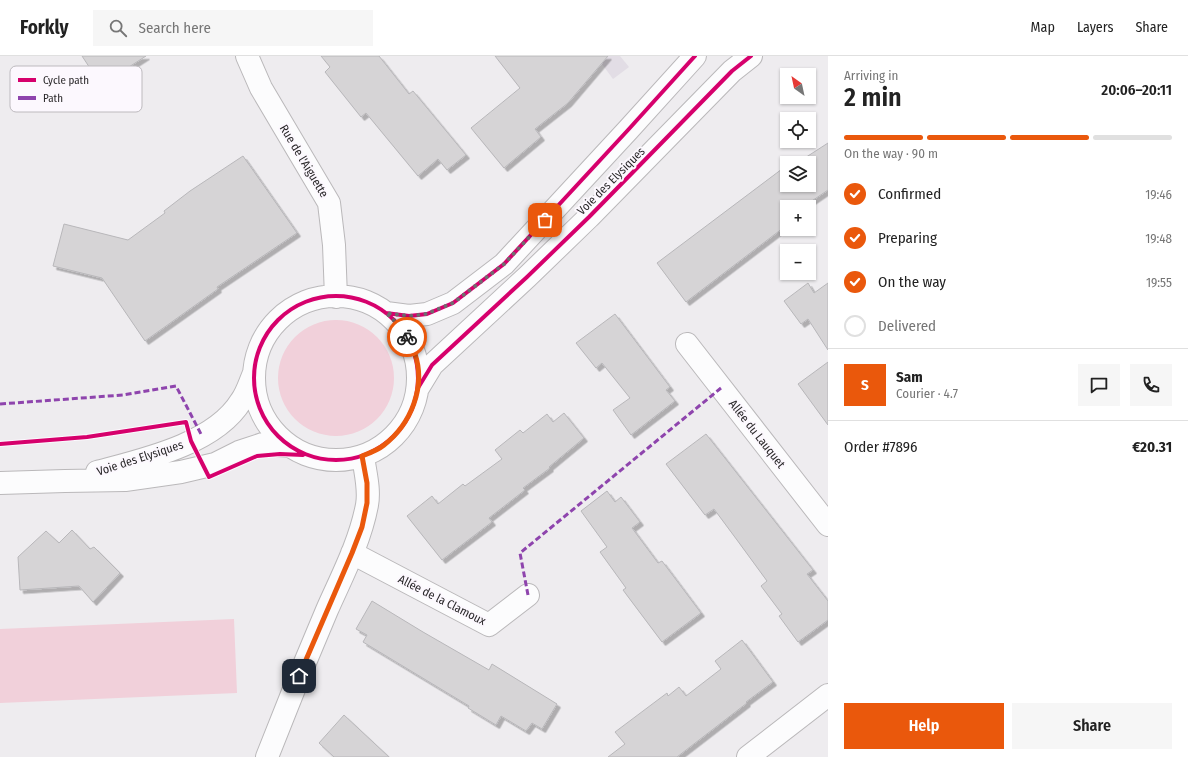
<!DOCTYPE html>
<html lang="en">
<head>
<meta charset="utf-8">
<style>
  :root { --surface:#fff; --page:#f6f6f6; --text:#222; --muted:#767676; --line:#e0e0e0; --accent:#ea580c }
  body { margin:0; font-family:"Fira Sans Condensed",sans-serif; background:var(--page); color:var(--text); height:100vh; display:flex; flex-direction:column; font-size:15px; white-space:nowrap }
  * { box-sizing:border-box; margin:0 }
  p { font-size:13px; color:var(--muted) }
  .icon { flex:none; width:22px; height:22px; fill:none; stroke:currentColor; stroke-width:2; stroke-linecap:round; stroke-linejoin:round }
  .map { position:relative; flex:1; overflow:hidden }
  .side { display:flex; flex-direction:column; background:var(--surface); width:360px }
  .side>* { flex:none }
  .needle { width:26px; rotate:327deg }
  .tools { position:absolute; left:780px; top:12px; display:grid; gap:8px }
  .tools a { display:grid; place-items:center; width:36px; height:36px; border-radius:0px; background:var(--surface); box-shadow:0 1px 3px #0004; font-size:20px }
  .pin { position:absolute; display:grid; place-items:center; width:34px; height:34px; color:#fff; margin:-17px; border-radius:8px; box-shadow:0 2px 6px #0006 }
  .courier { position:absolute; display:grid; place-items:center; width:40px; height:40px; margin:-20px; border:3px solid #ea580c; border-radius:50%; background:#fff; color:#222; box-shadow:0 1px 5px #0007 }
  .headline em { font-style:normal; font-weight:600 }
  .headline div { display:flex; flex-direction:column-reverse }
  .headline { display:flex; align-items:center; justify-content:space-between; height:68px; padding:0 16px }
  h1 { font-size:26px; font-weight:600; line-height:30px }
  .bar { display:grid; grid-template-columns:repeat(4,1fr); gap:6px 4px; align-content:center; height:48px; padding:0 16px }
  .bar i { height:5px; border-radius:3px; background:var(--line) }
  .bar .current { background:var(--accent) }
  .bar p { grid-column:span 4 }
  .line { display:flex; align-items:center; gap:10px; padding:0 16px; border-top:1px solid var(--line) }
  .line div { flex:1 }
  .round { display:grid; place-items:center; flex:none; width:42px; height:42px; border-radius:0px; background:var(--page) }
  ol { padding:0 16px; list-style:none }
  li { display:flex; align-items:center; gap:12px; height:44px }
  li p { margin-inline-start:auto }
  li .icon { padding:4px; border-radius:50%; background:var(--accent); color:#fff; stroke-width:4 }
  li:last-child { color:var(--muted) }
  li i { width:22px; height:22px; border:2px solid var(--line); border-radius:50% }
  .button { display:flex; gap:8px; margin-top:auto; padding:8px 16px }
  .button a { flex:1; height:46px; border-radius:0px; background:var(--accent); color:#fff; font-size:16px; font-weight:600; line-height:46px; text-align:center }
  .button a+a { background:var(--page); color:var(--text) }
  header { display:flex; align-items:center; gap:24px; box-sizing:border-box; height:56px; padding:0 20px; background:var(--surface); border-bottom:1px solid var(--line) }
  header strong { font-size:19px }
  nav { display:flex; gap:22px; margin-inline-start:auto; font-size:14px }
  .search { width:280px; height:36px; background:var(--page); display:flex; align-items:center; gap:10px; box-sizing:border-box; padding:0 14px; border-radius:0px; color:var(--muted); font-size:15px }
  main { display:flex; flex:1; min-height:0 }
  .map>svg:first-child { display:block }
</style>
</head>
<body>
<header>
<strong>Forkly</strong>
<div class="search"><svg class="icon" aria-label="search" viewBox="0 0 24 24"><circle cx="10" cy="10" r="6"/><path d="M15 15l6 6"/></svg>Search here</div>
<nav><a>Map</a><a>Layers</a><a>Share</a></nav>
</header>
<main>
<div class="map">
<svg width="828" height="701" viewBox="0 0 828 701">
  <defs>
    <filter id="shadow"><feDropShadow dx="3.5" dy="3.5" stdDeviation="0" flood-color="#0004"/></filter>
  </defs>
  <rect width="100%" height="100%" fill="#eeecef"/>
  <!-- built -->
  <path fill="#e2dde5" d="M596,0H620L629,11L613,23Z"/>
  <!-- green -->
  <path fill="#f1d0da" d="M278 322a58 58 0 1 1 116 0a58 58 0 1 1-116 0Z
    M234,563L237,637L0,647V573Z"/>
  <!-- building -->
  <path fill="#d6d4d6" stroke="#b8b7ba" filter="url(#shadow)" d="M82,0H146L101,29Z
    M321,0H379L409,38L413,35L466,99L447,114L438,103L418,120L366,57L361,61L325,16L330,11Z
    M495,0H608L568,47L535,73L541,81L504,112L471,72L520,32Z
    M828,87V134L803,151H787V169L686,246L657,207L786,110L787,112V129H809V107H797Z
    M243,100L297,177L217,231L218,233L145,285L102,222L53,210L64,168L128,184L165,157L164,155L190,135Z
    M808,227L814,237L828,227V294L808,263L801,268L784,245Z
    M615,258L670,331L666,334L675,345L631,379L613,354L630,342L602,307L596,312L576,287Z
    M828,306V369L798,328Z
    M564,357L584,382L549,411L550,412L523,432L525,434L489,462L492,466L442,504L407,460L432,440L438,448L463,428L465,430L502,403L495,394L520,374L523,377L547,358L553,366Z
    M706,378L813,514L807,518L828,545V564L798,586L779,560L782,558L761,530L767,525L737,484L714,453L705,459L666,408Z
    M607,435L615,446L621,441L640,466L632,472L658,507L662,505L701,557L662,586L623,534L626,532L600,496L607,491L581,455Z
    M72,474L90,493L94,491L120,517L93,546L79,530L20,534L18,501L46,475L59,487Z
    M372,545L423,576L489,614L492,608L557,648L542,673L532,667L526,675L501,660L496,669L468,652L469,650L363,586L367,579L356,573Z
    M742,584L773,626L746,646L747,647L677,701H608L625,688L615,676L667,637L668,640L679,631L686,640L721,613L715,605Z
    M344,659L389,701H334L319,687Z"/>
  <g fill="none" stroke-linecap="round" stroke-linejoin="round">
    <defs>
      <path id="minor" d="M247,0L261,32L329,147L334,189L336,241
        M254 322a82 82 0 1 1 164 0a82 82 0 1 1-164 0Z
        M386,257L409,260L427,258L453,247L504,208L628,74L695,0
        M687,288L828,469
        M418,332L432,309L527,221L589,161L732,15L751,0
        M97,416C142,404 215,388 241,345C247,337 250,326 254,317
        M0,427L65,425L125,424L181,416L215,408L239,396L263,388L289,390
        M352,497L489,569L528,539
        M267,701C286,652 306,603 327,554C342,520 360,486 367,449C370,433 365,416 363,400
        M748,701L828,639"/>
    </defs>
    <!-- minor casing -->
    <use href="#minor" stroke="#bab8ba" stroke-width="24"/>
    <!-- minor -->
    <use href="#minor" stroke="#fcfcfd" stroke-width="22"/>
    <!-- quiet -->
    <path stroke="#8e44ad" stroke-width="3" stroke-dasharray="6 3" stroke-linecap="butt" d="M0,348L123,339L176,330L202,380
      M528,539L520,497L721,332"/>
    <defs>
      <path id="cycleway" d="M254 322a82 82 0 1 1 164 0a82 82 0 1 1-164 0Z
        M386,257L409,260L427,258L453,247L504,208L628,74L695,0
        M418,332L432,309L527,221L589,161L732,15L751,0
        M0,388L87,381L186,366L191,385L209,421L257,400L280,398L303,399"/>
    </defs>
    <!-- cycleway casing -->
    <use href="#cycleway" stroke="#fcf8fe" stroke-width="6"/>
    <!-- cycleway -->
    <use href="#cycleway" stroke="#d6006c" stroke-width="4"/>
  </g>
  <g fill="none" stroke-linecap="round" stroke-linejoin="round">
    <!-- done -->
    <path stroke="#6f6d6f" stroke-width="4" stroke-dasharray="0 7.2" d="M407,281L402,272L386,257L409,260L426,258L453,247L504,208L545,164"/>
    <!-- route -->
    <path stroke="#ea580c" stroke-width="5" d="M299,620L352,497L362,471L367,447V427L362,400C370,397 378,394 384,389C411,368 426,331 415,298C413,292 409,287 407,281"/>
  </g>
  <g text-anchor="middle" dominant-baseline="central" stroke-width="4" stroke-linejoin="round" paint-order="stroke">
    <!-- street labels -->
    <g font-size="12" fill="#2a282a" stroke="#fcf8fe">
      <text transform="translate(304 105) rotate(59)">Rue de l'Aiguette</text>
      <text transform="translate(611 125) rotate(-45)">Voie des Elysiques</text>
      <text transform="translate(757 378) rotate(52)">Allée du Lauquet</text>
      <text transform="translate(140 402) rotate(-18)">Voie des Elysiques</text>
      <text transform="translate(442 544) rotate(27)">Allée de la Clamoux</text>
    </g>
  </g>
  <!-- legend -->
  <rect x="10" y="10" width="132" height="46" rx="6" fill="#fcf8fe" stroke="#bdbabe" stroke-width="1"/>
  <rect x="18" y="22" width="18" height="4" fill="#d6006c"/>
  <rect x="18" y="40" width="18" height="4" fill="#8e44ad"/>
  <g font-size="11" fill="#2a282a">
    <text x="43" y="28">Cycle path</text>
    <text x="43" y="46">Path</text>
  </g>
</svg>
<div class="tools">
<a><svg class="needle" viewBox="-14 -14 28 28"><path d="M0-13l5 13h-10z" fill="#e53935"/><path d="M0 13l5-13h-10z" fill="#767676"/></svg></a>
<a><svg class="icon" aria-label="locate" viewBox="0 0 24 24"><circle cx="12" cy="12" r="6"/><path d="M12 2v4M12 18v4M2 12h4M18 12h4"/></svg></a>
<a><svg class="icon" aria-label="layers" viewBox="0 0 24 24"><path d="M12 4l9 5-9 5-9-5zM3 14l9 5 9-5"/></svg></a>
<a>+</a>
<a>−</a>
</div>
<div class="pin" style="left:545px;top:164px;background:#ea580c"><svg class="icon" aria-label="bag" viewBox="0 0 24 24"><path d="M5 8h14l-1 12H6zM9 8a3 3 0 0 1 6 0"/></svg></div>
<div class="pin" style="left:299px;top:620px;background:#1f2937"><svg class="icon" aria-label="home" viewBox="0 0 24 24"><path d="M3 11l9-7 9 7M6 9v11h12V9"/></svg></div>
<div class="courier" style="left:407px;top:281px"><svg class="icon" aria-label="bike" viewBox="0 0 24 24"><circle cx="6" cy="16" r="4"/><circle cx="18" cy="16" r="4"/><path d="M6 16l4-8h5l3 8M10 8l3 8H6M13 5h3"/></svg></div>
</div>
<section class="side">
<div class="headline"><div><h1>2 min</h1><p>Arriving in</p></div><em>20:06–20:11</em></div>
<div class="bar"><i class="current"></i><i class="current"></i><i class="current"></i><i></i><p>On the way · 90 m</p></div>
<ol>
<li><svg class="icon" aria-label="check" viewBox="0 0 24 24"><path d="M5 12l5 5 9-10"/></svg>Confirmed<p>19:46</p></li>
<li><svg class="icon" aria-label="check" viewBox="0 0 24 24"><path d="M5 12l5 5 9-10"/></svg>Preparing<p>19:48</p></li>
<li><svg class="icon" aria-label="check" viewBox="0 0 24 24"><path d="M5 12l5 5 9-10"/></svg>On the way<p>19:55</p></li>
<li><i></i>Delivered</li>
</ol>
<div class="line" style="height:72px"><b class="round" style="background:var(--accent);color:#fff">S</b><div><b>Sam</b><p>Courier · 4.7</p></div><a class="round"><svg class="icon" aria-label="chat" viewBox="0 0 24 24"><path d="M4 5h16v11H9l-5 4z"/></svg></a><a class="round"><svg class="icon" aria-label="phone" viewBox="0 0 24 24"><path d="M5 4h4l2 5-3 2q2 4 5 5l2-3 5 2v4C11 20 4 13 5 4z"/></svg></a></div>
<div class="line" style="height:52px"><div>Order #7896</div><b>€20.31</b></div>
<div class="button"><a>Help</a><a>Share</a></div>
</section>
</main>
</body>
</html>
